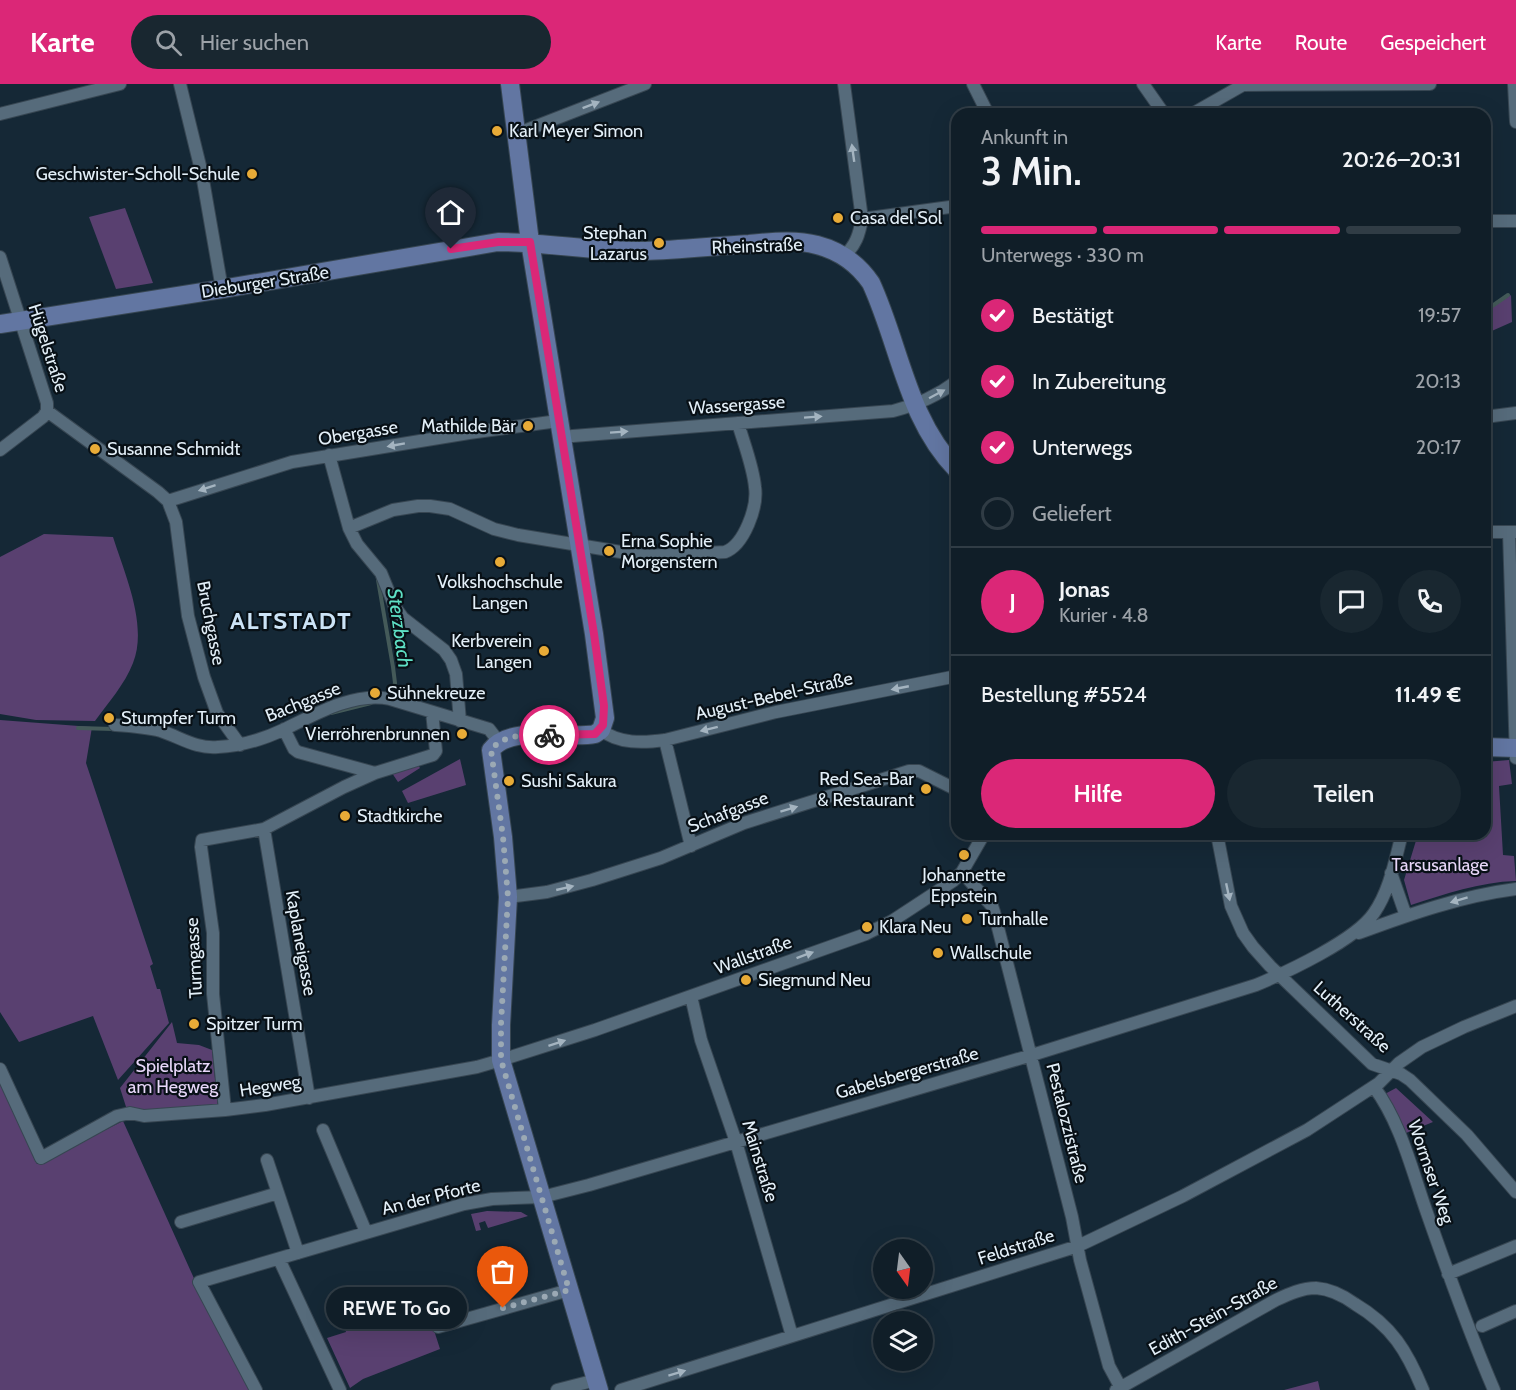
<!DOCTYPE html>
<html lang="de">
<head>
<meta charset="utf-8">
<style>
  :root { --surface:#101e28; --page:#192730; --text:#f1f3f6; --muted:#9ca2a8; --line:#303c45; --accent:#db2777 }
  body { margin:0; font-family:Cabin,sans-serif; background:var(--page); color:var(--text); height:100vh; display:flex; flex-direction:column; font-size:22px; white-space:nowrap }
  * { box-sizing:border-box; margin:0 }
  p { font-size:20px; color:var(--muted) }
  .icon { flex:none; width:33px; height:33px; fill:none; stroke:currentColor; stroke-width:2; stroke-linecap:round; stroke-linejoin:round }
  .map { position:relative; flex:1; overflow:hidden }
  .side { position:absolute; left:951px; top:24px; width:540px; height:732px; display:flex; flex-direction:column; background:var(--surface); border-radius:18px; box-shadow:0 6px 24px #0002,0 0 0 2px var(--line) }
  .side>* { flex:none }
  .needle { width:39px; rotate:166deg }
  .buttons { position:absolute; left:873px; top:1155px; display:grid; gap:12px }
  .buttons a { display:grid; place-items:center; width:60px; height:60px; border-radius:50%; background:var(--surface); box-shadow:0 6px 24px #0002,0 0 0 2px var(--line); font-size:30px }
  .pin { position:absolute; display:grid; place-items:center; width:51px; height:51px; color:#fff; margin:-62px -26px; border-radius:50% 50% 50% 0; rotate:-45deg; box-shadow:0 0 6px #0007 }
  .pin .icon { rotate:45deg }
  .courier { position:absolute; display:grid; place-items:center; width:60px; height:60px; margin:-30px; border:4px solid #db2777; border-radius:50%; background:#fff; color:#222; box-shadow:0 2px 8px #0007 }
  .bubble { position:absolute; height:42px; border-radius:21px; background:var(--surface); box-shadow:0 6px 24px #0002,0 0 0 2px var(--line); font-size:20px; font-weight:600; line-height:42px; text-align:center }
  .overview em { font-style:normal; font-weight:600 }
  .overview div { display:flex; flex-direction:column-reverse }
  .overview { display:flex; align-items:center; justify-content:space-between; height:102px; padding:0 30px }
  h1 { font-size:39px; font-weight:600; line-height:45px }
  .bar { display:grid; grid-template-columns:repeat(4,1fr); gap:9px 6px; align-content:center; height:72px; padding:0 30px }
  .bar i { height:8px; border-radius:4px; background:var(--line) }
  .bar .active { background:var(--accent) }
  .bar p { grid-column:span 4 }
  .line { display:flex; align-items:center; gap:15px; padding:0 30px; border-top:2px solid var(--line) }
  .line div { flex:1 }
  .round { display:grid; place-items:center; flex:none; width:63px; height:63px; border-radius:32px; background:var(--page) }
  ol { padding:0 30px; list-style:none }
  li { display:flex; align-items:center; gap:18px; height:66px }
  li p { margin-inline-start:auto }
  li .icon { padding:6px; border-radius:50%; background:var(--accent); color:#fff; stroke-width:4 }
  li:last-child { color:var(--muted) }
  li i { width:33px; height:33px; border:3px solid var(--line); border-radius:50% }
  .button { display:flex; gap:12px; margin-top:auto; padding:12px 30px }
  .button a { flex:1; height:69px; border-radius:36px; background:var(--accent); color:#fff; font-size:24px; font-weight:600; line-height:69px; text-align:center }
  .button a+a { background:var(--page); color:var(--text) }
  header { display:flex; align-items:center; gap:36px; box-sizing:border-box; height:84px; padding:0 30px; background:var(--accent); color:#fff }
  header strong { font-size:28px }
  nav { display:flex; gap:33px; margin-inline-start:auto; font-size:21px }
  .search { width:420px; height:54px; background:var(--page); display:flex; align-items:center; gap:15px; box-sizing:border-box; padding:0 21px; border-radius:33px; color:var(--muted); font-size:22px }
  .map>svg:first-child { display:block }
</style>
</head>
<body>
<header>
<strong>Karte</strong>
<div class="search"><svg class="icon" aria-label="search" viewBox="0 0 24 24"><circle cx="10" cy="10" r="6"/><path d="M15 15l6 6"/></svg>Hier suchen</div>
<nav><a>Karte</a><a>Route</a><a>Gespeichert</a></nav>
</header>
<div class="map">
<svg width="1516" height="1306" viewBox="0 0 1516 1306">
  <rect width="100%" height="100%" fill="#152836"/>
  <!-- green -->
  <path fill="#594070" d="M125,124L153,199L116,205L89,133Z
    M1511,211L1512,238L1485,250V228Z
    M44,450L113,453C125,491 148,541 133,579C125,600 108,619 95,637L36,636L0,630V473Z
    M0,636L92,643L86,679L153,880L150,882L157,905H160L169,939L118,996L93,932L19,958L0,928Z
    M460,675L466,701L408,719L402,707Z
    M1509,676L1512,700L1499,702L1503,771L1514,772L1516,797C1479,798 1446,810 1411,821L1404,796L1418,750H1485V678Z
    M418,681L420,684L398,698L392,689Z
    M172,938L177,959L199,961L212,966L218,1023L138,1030L127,1026L120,1004Z
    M0,999L37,1080L123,1037L197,1201L251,1306H0Z
    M1396,1004L1433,1038L1406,1049L1383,1011Z
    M487,1127L521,1128L528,1132L488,1144L485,1137L479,1139L481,1146L476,1147L471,1130Z
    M405,1211L416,1244L432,1240L440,1265L363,1295L350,1304L327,1254L346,1248L340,1230Z
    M1318,1297L1320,1306H1284Z"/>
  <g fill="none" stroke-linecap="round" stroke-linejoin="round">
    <!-- stream -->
    <path stroke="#445a59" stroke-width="4" d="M1485,227L1508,211
      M378,496L393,583L395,599L393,605
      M331,629L371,619
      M78,644L113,645"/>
    <defs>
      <path id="street" d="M180,0L202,90L222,205
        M844,0L862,135C859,151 856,161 844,172
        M973,0L988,30
        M1143,0L1164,30
        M1514,0L1516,38
        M0,30L120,0
        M1192,30L1243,1L1430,0
        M516,50L645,0
        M862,135L957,122
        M1485,137H1516
        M0,173L47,319V327L158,408L168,417L176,438L188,532L204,593L217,629L240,661
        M1485,333L1516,329
        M560,353L893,327C917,321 937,312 957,297
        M0,366L43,333L47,327
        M329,371L349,444L357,460L381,489L395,523L403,534L444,566L451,576L456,590L460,637
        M168,417L292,378L469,349L558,337
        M349,444L393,426L418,422H430L450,425L494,445L518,451L645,472L725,468C744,461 758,423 755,403C753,382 744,360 738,339
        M1485,448H1515
        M1509,448L1516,674
        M115,641C131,642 146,643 161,647C182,654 196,665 218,663C241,662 264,655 285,645C315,630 356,607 390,615L489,645L499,658
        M284,645L294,665L298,668L375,689
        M601,646C619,660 643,659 665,656L776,628L957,592
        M665,656L691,762
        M264,745L309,1014
        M1217,750L1231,822L1243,849L1253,863L1270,882L1372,980L1401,990L1410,996L1467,1051L1516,1108
        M962,788L992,822L994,828L1072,1133L1080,1176L1109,1282L1122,1306
        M1391,789L1406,832
        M508,813L547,808L592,796L661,774L744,739L909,687H919L957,706
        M1359,849C1410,830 1462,812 1516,805
        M691,912L701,956L736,1058L792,1252
        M0,985L41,1074L117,1032L130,1029L144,1032L225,1026L265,1021L477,983L501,976L595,946L866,850L892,837L953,797L962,788L984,750
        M1374,1003C1401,1039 1412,1087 1427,1129C1448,1189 1469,1248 1494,1306
        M225,1026L213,910V849L201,763L202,756L264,745L344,703L375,689L433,671L436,667L432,628
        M323,1046L366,1148
        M267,1076L298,1169
        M181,1138L278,1109
        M279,1175L340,1306
        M1448,1190L1516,1162
        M1482,1242L1516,1227
        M438,1243L569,1206
        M256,1306L199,1198L464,1120L492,1115L542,1113L589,1101L1032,971L1256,901C1287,888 1356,856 1374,829C1390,806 1395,776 1402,750
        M557,1306L596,1296
        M621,1306L1078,1162L1183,1112L1307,1046L1379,999L1399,979L1422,963L1464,943L1516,922
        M1116,1306L1276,1216C1289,1210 1302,1204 1316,1204C1330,1205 1344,1212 1355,1220C1392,1242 1407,1267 1423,1306"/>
      <path id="secondary" d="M510,0L530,158L594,550L605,634L601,646L595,650C567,656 510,640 491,666L503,753L508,813L501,941V976L599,1306
        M0,240L222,205L498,158C547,158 595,168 644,167C679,166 714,162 749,160C771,158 795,155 817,161C840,167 858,180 871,199C900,262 907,335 957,386
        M1485,663L1516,664"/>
    </defs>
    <!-- street casing -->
    <use href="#street" stroke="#374652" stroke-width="14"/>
    <!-- secondary casing -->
    <use href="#secondary" stroke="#374652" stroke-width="20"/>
    <!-- street -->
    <use href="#street" stroke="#566b7b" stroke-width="12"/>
    <!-- secondary -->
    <use href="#secondary" stroke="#6276a2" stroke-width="18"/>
  </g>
  <!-- one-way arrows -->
  <defs><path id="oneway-solid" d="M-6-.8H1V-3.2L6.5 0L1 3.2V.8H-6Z" transform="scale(1.5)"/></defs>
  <g fill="#a4b4c0">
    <use href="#oneway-solid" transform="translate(591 21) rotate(-21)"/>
    <use href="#oneway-solid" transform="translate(853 69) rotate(-98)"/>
    <use href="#oneway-solid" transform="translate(937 310) rotate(-28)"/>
    <use href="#oneway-solid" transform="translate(813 333) rotate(-4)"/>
    <use href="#oneway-solid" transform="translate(619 348) rotate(-4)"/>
    <use href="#oneway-solid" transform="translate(396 361) rotate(170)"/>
    <use href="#oneway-solid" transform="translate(207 404) rotate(162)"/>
    <use href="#oneway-solid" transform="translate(900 604) rotate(169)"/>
    <use href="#oneway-solid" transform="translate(709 645) rotate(166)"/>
    <use href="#oneway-solid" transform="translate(789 725) rotate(-17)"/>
    <use href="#oneway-solid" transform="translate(565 804) rotate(-13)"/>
    <use href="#oneway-solid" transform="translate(1228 808) rotate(78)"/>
    <use href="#oneway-solid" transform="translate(1459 816) rotate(163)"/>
    <use href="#oneway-solid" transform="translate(805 871) rotate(-20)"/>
    <use href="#oneway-solid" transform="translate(557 959) rotate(-18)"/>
    <use href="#oneway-solid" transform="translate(677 1289) rotate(-17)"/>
  </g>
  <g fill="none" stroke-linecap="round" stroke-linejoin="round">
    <!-- done -->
    <path stroke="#9ba9b4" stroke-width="6" stroke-dasharray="0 10.8" d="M503,1224L569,1206L501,976V940L508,813L503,753L491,666C504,649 529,651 549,651"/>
    <!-- route -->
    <path stroke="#db2777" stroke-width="8" d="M451,165L498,158H530L594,550L604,622L603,641L595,650L549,651"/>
  </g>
  <!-- markers -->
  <g fill="#e8ab37" stroke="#081016" stroke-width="2">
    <circle cx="497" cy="47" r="6"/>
    <circle cx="252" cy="90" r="6"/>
    <circle cx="838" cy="134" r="6"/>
    <circle cx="659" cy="159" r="6"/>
    <circle cx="528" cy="342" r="6"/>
    <circle cx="95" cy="365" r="6"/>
    <circle cx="609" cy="467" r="6"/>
    <circle cx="500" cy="478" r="6"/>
    <circle cx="544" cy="567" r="6"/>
    <circle cx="375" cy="609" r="6"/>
    <circle cx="109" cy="634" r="6"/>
    <circle cx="462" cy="650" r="6"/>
    <circle cx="509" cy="697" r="6"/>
    <circle cx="926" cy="705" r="6"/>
    <circle cx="345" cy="732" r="6"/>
    <circle cx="964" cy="771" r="6"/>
    <circle cx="967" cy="835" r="6"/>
    <circle cx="867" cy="843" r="6"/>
    <circle cx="938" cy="869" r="6"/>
    <circle cx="746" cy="896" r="6"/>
    <circle cx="194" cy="940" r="6"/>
  </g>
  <g text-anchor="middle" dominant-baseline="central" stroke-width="4.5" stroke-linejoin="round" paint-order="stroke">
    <!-- poi labels -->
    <g font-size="18" fill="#e3eff8" stroke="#081016" text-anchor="start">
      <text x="509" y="47">Karl Meyer Simon</text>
      <text x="240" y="90" text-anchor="end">Geschwister-Scholl-Schule</text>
      <text x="850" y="134">Casa del Sol</text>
      <text x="647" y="149" text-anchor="end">Stephan<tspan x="647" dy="21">Lazarus</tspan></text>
      <text x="516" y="342" text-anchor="end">Mathilde Bär</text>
      <text x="107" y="365">Susanne Schmidt</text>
      <text x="621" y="457">Erna Sophie<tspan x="621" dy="21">Morgenstern</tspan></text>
      <text x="500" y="498" text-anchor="middle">Volkshochschule<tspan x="500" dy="21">Langen</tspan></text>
      <text x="532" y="557" text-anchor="end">Kerbverein<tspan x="532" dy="21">Langen</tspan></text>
      <text x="387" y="609">Sühnekreuze</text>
      <text x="121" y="634">Stumpfer Turm</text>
      <text x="450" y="650" text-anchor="end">Vierröhrenbrunnen</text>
      <text x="914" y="695" text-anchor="end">Red Sea-Bar<tspan x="914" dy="21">&amp; Restaurant</tspan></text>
      <text x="521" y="697">Sushi Sakura</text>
      <text x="357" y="732">Stadtkirche</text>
      <text x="964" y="791" text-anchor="middle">Johannette<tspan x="964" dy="21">Eppstein</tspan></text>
      <text x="979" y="835">Turnhalle</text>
      <text x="879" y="843">Klara Neu</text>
      <text x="950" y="869">Wallschule</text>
      <text x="758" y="896">Siegmund Neu</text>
      <text x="206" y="940">Spitzer Turm</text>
    </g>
    <!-- street labels -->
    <g font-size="18" fill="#e3eff8" stroke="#081016">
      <text transform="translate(757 162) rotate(-2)">Rheinstraße</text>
      <text transform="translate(265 198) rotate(-9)">Dieburger Straße</text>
      <text transform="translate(48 264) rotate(72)">Hügelstraße</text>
      <text transform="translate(737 321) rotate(-4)">Wassergasse</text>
      <text transform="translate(358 349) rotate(-9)">Obergasse</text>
      <text transform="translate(211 539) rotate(79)">Bruchgasse</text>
      <text transform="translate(774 612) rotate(-13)">August-Bebel-Straße</text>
      <text transform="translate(303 618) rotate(-22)">Bachgasse</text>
      <text transform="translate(728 728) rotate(-21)">Schafgasse</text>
      <text transform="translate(301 859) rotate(80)">Kaplaneigasse</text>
      <text transform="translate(753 871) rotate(-20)">Wallstraße</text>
      <text transform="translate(194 874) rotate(-93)">Turmgasse</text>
      <text transform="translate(1352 933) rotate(42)">Lutherstraße</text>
      <text transform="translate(907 989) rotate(-16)">Gabelsbergerstraße</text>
      <text transform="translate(270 1002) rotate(-9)">Hegweg</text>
      <text transform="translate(1067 1039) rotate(76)">Pestalozzistraße</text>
      <text transform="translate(760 1077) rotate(73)">Mainstraße</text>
      <text transform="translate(1431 1088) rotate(71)">Wormser Weg</text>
      <text transform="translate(431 1113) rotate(-14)">An der Pforte</text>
      <text transform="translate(1016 1163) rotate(-18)">Feldstraße</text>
      <text transform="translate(1213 1232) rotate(-29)">Edith-Stein-Straße</text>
    </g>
    <!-- park labels -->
    <g font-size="18" fill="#e9d8fa" stroke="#081016">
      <text x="1440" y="781">Tarsusanlage</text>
      <text x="173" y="982">Spielplatz<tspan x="173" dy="21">am Hegweg</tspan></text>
    </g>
    <!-- water labels -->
    <g font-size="20" font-style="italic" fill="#5ee0c5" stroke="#081016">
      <text transform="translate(400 544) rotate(82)">Sterzbach</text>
    </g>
    <!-- district labels -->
    <g font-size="24" font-weight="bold" letter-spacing="1.5" fill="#cce3f6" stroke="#081016">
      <text x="291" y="536">ALTSTADT</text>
    </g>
  </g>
</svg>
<div class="buttons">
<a><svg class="needle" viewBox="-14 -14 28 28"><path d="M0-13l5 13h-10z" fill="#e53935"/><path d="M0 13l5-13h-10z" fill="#9ca2a8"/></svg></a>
<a><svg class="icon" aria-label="layers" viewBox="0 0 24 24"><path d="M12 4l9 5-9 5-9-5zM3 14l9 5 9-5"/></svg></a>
</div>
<div class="pin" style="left:503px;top:1224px;background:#ea580c"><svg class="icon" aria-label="bag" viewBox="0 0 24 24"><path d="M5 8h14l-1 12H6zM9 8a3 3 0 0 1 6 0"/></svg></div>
<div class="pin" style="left:451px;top:165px;background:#1f2937"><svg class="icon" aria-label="home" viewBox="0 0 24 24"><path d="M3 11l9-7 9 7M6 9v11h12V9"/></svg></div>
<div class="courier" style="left:549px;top:651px"><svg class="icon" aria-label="bike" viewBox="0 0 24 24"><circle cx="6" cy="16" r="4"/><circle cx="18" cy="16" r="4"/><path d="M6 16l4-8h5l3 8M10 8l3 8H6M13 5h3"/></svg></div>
<div class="bubble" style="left:326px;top:1203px;width:141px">REWE To Go</div>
<section class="side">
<div class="overview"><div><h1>3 Min.</h1><p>Ankunft in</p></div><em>20:26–20:31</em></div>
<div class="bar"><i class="active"></i><i class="active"></i><i class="active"></i><i></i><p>Unterwegs · 330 m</p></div>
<ol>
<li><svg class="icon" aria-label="check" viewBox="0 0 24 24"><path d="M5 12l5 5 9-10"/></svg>Bestätigt<p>19:57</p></li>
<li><svg class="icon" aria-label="check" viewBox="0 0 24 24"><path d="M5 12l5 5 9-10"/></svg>In Zubereitung<p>20:13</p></li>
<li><svg class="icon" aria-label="check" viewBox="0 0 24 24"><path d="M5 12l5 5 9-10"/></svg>Unterwegs<p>20:17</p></li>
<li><i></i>Geliefert</li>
</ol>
<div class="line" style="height:108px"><b class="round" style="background:var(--accent);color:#fff">J</b><div><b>Jonas</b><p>Kurier · 4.8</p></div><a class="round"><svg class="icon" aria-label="chat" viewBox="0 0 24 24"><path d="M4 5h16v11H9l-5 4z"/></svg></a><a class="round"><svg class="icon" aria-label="phone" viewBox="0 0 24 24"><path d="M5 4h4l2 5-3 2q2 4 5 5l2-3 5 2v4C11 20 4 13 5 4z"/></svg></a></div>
<div class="line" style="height:78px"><div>Bestellung #5524</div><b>11.49 €</b></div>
<div class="button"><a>Hilfe</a><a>Teilen</a></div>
</section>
</div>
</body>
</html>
